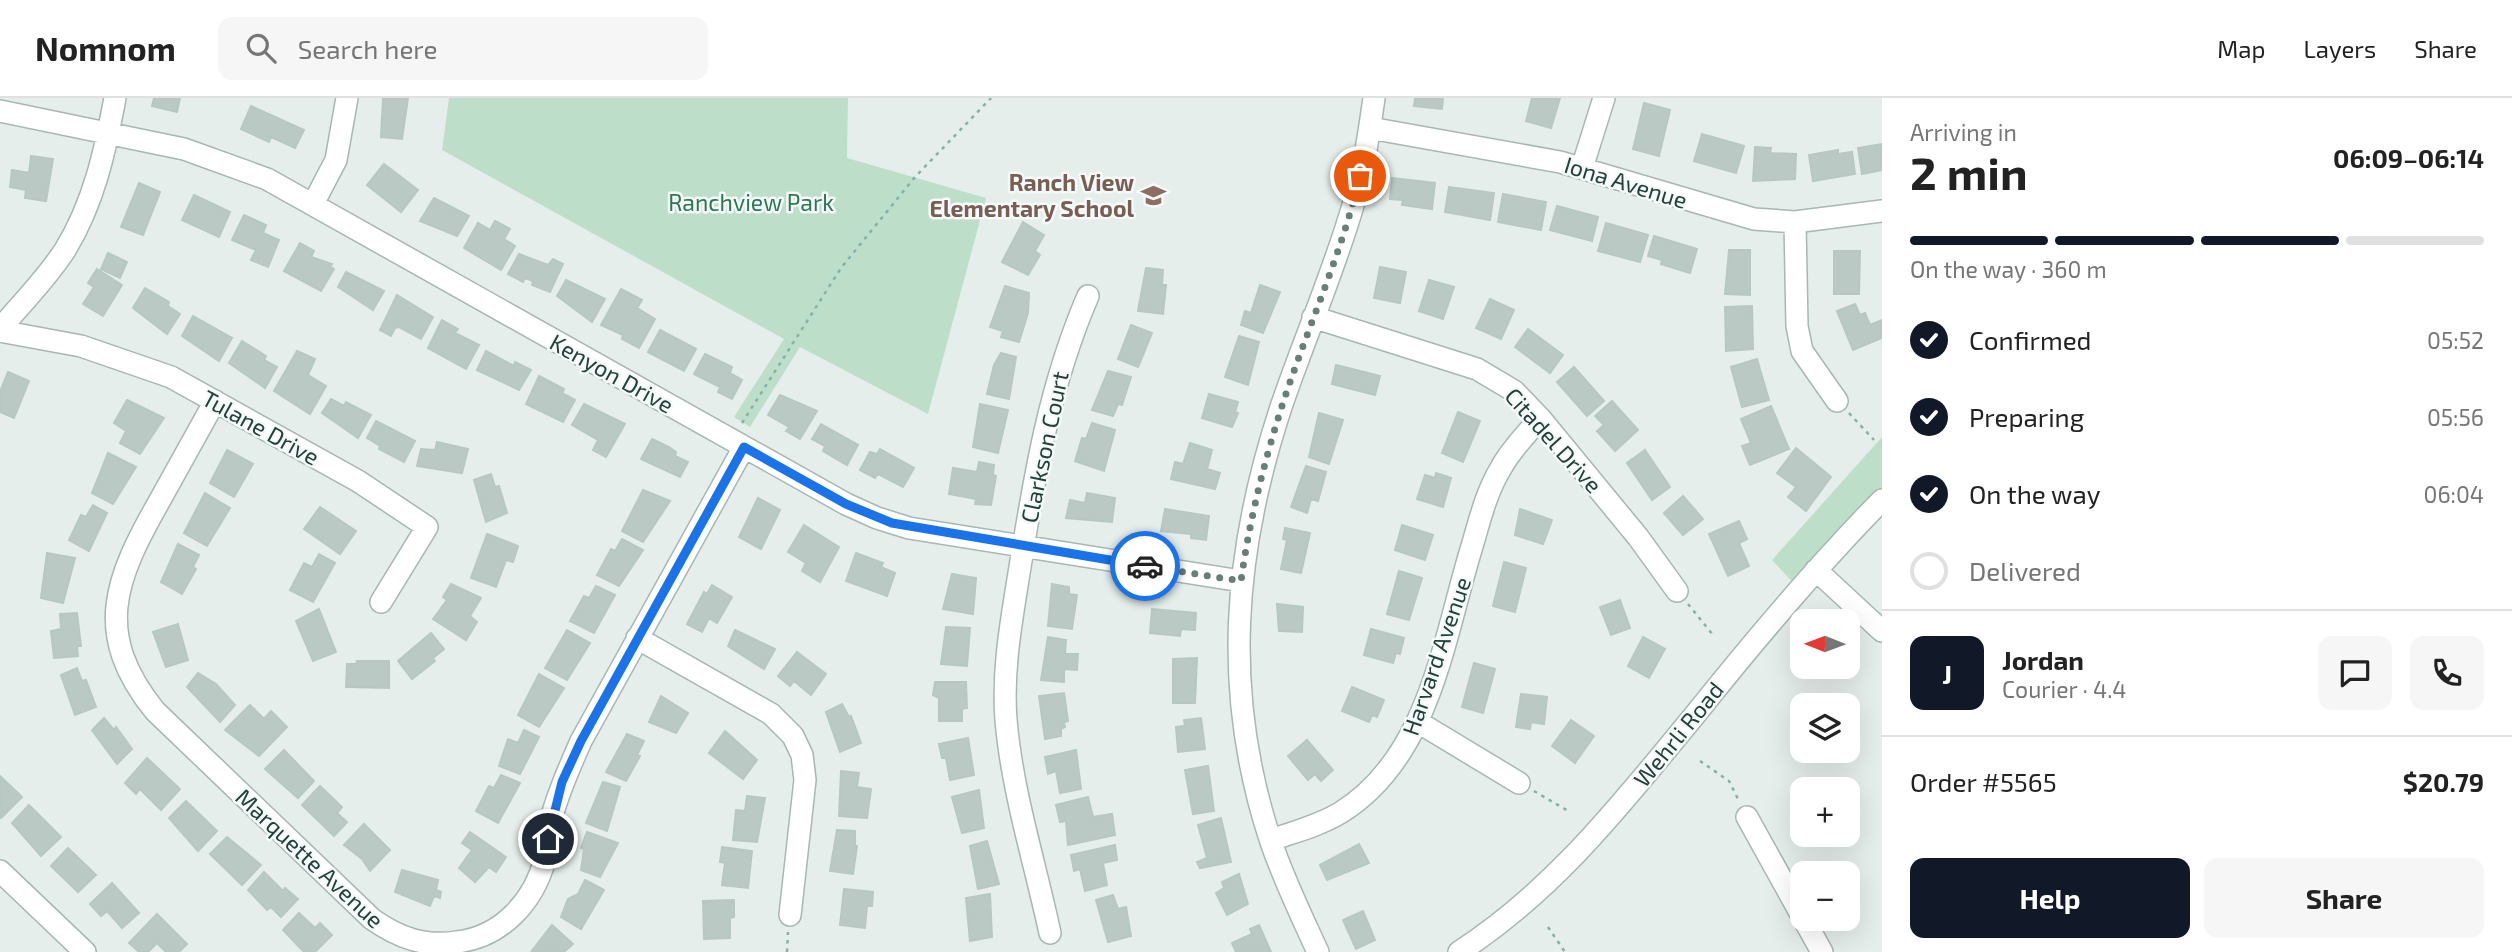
<!DOCTYPE html>
<html lang="en">
<head>
<meta charset="utf-8">
<style>
  :root { --surface:#fff; --page:#f6f6f6; --text:#222; --muted:#767676; --line:#e0e0e0; --accent:#111827 }
  body { margin:0; font-family:"Exo 2",sans-serif; background:var(--page); color:var(--text); height:100vh; display:flex; flex-direction:column; font-size:26px; white-space:nowrap }
  * { box-sizing:border-box; margin:0 }
  p { font-size:23px; color:var(--muted) }
  .icon { flex:none; width:38px; height:38px; fill:none; stroke:currentColor; stroke-width:2; stroke-linecap:round; stroke-linejoin:round }
  .map { position:relative; flex:1; overflow:hidden }
  .drawer { display:flex; flex-direction:column; background:var(--surface); width:630px }
  .drawer>* { flex:none }
  .needle { width:46px; rotate:271deg }
  .controls { position:absolute; left:1790px; top:511px; display:grid; gap:14px }
  .controls a { display:grid; place-items:center; width:70px; height:70px; border-radius:14px; background:var(--surface); box-shadow:0 7px 28px #0002; font-size:35px }
  .pin { position:absolute; display:grid; place-items:center; width:60px; height:60px; color:#fff; margin:-30px; border:4px solid #fff; border-radius:50%; box-shadow:0 2px 7px #0007 }
  .courier { position:absolute; display:grid; place-items:center; width:70px; height:70px; margin:-35px; border:5px solid #1a73e8; border-radius:50%; background:#fff; color:#222; box-shadow:0 2px 9px #0007 }
  .summary em { font-style:normal; font-weight:700 }
  .summary div { display:flex; flex-direction:column-reverse }
  .summary { display:flex; align-items:center; justify-content:space-between; height:119px; padding:0 28px }
  h1 { font-size:46px; font-weight:700; line-height:52px }
  .bar { display:grid; grid-template-columns:repeat(4,1fr); gap:10px 7px; align-content:center; height:84px; padding:0 28px }
  .bar i { height:9px; border-radius:5px; background:var(--line) }
  .bar .current { background:var(--accent) }
  .bar p { grid-column:span 4 }
  .line { display:flex; align-items:center; gap:18px; padding:0 28px; border-top:2px solid var(--line) }
  .line div { flex:1 }
  .round { display:grid; place-items:center; flex:none; width:74px; height:74px; border-radius:14px; background:var(--page) }
  ol { padding:0 28px; list-style:none }
  li { display:flex; align-items:center; gap:21px; height:77px }
  li p { margin-inline-start:auto }
  li .icon { padding:7px; border-radius:50%; background:var(--accent); color:#fff; stroke-width:4 }
  li:last-child { color:var(--muted) }
  li i { width:38px; height:38px; border:4px solid var(--line); border-radius:50% }
  .action { display:flex; gap:14px; margin-top:auto; padding:14px 28px }
  .action a { flex:1; height:80px; border-radius:14px; background:var(--accent); color:#fff; font-size:28px; font-weight:700; line-height:80px; text-align:center }
  .action a+a { background:var(--page); color:var(--text) }
  header { display:flex; align-items:center; gap:42px; box-sizing:border-box; height:98px; padding:0 35px; background:var(--surface); border-bottom:2px solid var(--line) }
  header strong { font-size:33px }
  nav { display:flex; gap:38px; margin-inline-start:auto; font-size:24px }
  .search { width:490px; height:63px; background:var(--page); display:flex; align-items:center; gap:18px; box-sizing:border-box; padding:0 24px; border-radius:14px; color:var(--muted); font-size:26px }
  main { display:flex; flex:1; min-height:0 }
  .map>svg:first-child { display:block }
</style>
</head>
<body>
<header>
<strong>Nomnom</strong>
<div class="search"><svg class="icon" aria-label="search" viewBox="0 0 24 24"><circle cx="10" cy="10" r="6"/><path d="M15 15l6 6"/></svg>Search here</div>
<nav><a>Map</a><a>Layers</a><a>Share</a></nav>
</header>
<main>
<div class="map">
<svg width="1882" height="854" viewBox="0 0 1882 854">
  <rect width="100%" height="100%" fill="#e5eeeb"/>
  <!-- green -->
  <path fill="#bddfca" d="M449,0H848L847,60L986,100L928,316L800,249L750,329L734,319L784,241L442,52Z
    M1882,339V402L1799,491L1772,462Z"/>
  <!-- building -->
  <path fill="#bac9c4" stroke="#b7c8c2" stroke-width="2" d="M154,0H180L177,14L152,8Z
    M383,0H408L402,41L381,39Z
    M1415,0H1443L1442,11L1414,8Z
    M1532,0H1560L1551,30L1526,23Z
    M1644,5L1670,12L1659,58L1633,51Z
    M251,8L304,32L295,50L271,39L269,44L241,31Z
    M1702,36L1744,48L1736,75L1694,63Z
    M1882,46V72L1862,76L1858,50Z
    M1755,49L1771,50L1770,55L1796,56L1795,81L1753,83Z
    M1838,52V56L1852,54L1855,76L1813,83L1809,57Z
    M31,58L53,61L46,103L25,100L26,92L10,89L12,72L29,75Z
    M384,66L418,92L401,114L367,87Z
    M1392,80L1435,85L1432,111L1402,107L1403,102L1390,101Z
    M139,85L160,94L143,137L121,129Z
    M1449,89L1494,95L1490,122L1445,114Z
    M1503,96L1546,104L1541,132L1498,124Z
    M194,97L230,114L219,139L182,122Z
    M434,100L469,118L457,138L420,123Z
    M1557,108L1598,119L1592,143L1550,132Z
    M244,117L266,127L263,135L279,142L268,169L251,162L256,152L232,142Z
    M495,123L510,131L504,141L515,148L501,172L464,150L478,125L490,132Z
    M1023,124L1044,137L1035,153L1040,157L1028,177L1002,164Z
    M1606,125L1648,137L1640,164L1598,153Z
    M1654,138L1697,151L1690,175L1661,166L1662,162L1648,158Z
    M300,145L314,153L311,159L332,166L330,169L334,171L321,193L284,173Z
    M1729,152H1750V197L1725,196Z
    M1834,153H1860L1859,196H1834Z
    M108,155L127,164L120,180L101,171Z
    M519,156L548,167L553,161L563,166L550,194L532,187L533,183L525,180L523,184L508,176Z
    M1380,169L1406,174L1400,205L1374,200Z
    M1146,170L1163,172L1162,187H1166L1163,216L1138,213Z
    M97,171L122,187L103,218L83,206L94,189L88,185Z
    M346,174L384,193L373,212L338,189Z
    M566,182L605,201L592,224L557,198Z
    M1429,182L1454,189L1443,221L1419,213Z
    M1260,187L1280,194L1263,235L1241,227L1245,213L1251,215Z
    M1005,188L1029,195L1028,215L1019,244L1001,239L1003,233L990,229Z
    M145,190L169,204L168,208L180,216L167,236L133,210Z
    M621,191L642,202L637,210L655,221L639,250L622,241L623,237L601,227Z
    M397,197L433,219L421,241L399,229L395,230L391,238L380,232Z
    M1490,201L1514,212L1501,241L1476,230Z
    M1855,206L1860,217L1865,215L1870,227L1882,222V240L1853,252L1837,213Z
    M1752,208L1753,251L1726,253L1725,209Z
    M193,218L232,240L219,263L182,238Z
    M442,222L458,231L455,235L479,247L466,271L428,250Z
    M1131,227L1152,235L1138,269L1118,261Z
    M1528,231L1563,257L1550,275L1515,249Z
    M660,232L696,251L684,273L648,254Z
    M1239,238L1259,244L1248,287L1225,279Z
    M242,243L266,258L264,262L277,269L265,290L229,265Z
    M297,253L315,261L308,277L326,288L310,316L274,293Z
    M486,253L514,268L515,264L531,272L519,292L477,272Z
    M1001,255L1016,259L1009,301L987,296L994,267Z
    M705,256L732,269L730,275L742,282L732,301L718,294L720,289L694,276Z
    M1757,261L1769,302L1742,309L1731,269Z
    M1336,267L1380,278L1375,297L1332,286Z
    M1574,269L1604,303L1587,318L1557,284Z
    M1108,273L1131,279L1122,307L1118,306L1113,318L1092,312Z
    M8,274L29,283L14,320L0,314V294Z
    M539,278L564,291L562,295L575,302L563,324L526,306Z
    M1209,296L1238,304L1235,314L1238,315L1232,329L1202,320Z
    M780,297L817,313L800,341L786,333L789,329L768,317Z
    M331,301L344,308L346,304L371,317L358,340L322,315Z
    M127,302L164,320L140,356L120,345L126,333L114,325Z
    M1612,303L1638,332L1615,353L1597,333L1604,327L1595,318Z
    M584,306L625,326L606,359L593,352L598,342L572,327Z
    M980,306L1008,312L998,355L973,349Z
    M1771,308L1789,351L1750,367L1742,348L1751,345L1741,321Z
    M1458,314L1480,323L1463,364L1442,355Z
    M1319,315L1343,322L1329,366L1309,359Z
    M376,323L415,343L404,364L379,351L380,348L367,340Z
    M1092,325L1115,332L1104,373L1075,363L1082,340L1086,341Z
    M821,326L858,347L847,367L823,353L825,348L812,341Z
    M652,341L669,349L676,354L675,358L688,364L680,379L641,361Z
    M437,344L468,351L462,375L417,368L421,351L435,352Z
    M1190,345L1212,352L1207,371L1220,375L1215,391L1171,381L1175,364L1183,366Z
    M1796,350L1831,379L1806,413L1788,399L1796,389L1777,375Z
    M880,351L914,370L903,389L878,376L875,380L860,372L870,354L877,356Z
    M227,352L253,366L234,399L210,385Z
    M1645,352L1670,389L1652,402L1627,365Z
    M108,355L136,369L113,406L92,395Z
    M979,364L994,367L993,377L996,378L991,407L975,406L976,401L949,396L953,370L977,374Z
    M1306,368L1326,374L1318,403L1311,401L1307,415L1291,409Z
    M1436,375L1451,380L1443,409L1417,401L1425,377L1435,380Z
    M491,376L495,389L499,388L507,415L486,424L474,382Z
    M643,392L670,403L643,444L622,433Z
    M205,395L230,410L207,448L184,435Z
    M1087,395L1115,400L1112,424L1066,420L1070,402L1085,405Z
    M1683,398L1703,421L1683,437L1664,415Z
    M758,400L780,412L761,451L739,439Z
    M93,407L107,415L89,453L69,442L81,417L86,419Z
    M320,409L356,433L340,456L304,431Z
    M1165,411L1209,418L1206,442L1191,440V436L1161,433Z
    M1520,411L1552,422L1543,446L1515,437Z
    M1739,423L1747,441L1739,445L1749,468L1728,478L1709,436Z
    M804,427L839,449L820,484L802,473L806,465L788,454Z
    M1402,427L1433,437L1425,462L1395,452Z
    M1285,430L1310,435L1301,475L1281,471L1287,442L1283,441Z
    M487,436L518,448L513,464L506,462L496,489L471,480Z
    M622,441L643,452L619,488L597,477L611,451L615,453Z
    M178,446L199,457L193,469L196,471L182,496L161,484Z
    M47,455L75,460L63,505L41,500Z
    M856,455L883,465L881,469L895,475L887,498L846,483Z
    M319,456L335,465L313,504L290,492L304,465L312,469Z
    M1504,464L1526,470L1515,514L1493,508Z
    M1399,473L1422,480L1409,522L1387,516Z
    M952,476L976,480L973,516L943,511Z
    M451,486L481,500L470,518L477,524L466,542L433,521L447,502L443,499Z
    M1052,486L1069,489V496L1077,497L1072,531L1048,528Z
    M712,487L732,499L717,525L709,520L702,534L687,526L704,494L707,496Z
    M596,488L615,497L594,535L570,523L584,498L589,500Z
    M1620,502L1630,530L1611,537L1600,509Z
    M1277,506L1303,509L1302,534L1279,533Z
    M319,511L336,554L313,563L296,523Z
    M1152,511L1196,515L1195,532L1181,531L1180,538L1150,535Z
    M77,515L81,548H77L78,558L54,560L51,533L61,531L60,516Z
    M178,526L188,562L166,569L153,534Z
    M946,529L970,530L967,568L941,566Z
    M1371,531L1404,540L1400,556L1396,555L1393,565L1364,557Z
    M567,532L590,545L567,582L545,570Z
    M735,532L775,551L764,571L728,548Z
    M431,535L444,551L433,560L435,563L412,581L398,563Z
    M1048,539L1066,542L1065,556H1078L1077,572L1064,571V584L1041,582Z
    M1643,539L1665,551L1649,580L1628,568Z
    M797,554L826,576L811,597L794,583L790,588L778,578Z
    M1197,560L1195,605H1173V561Z
    M357,563H389V590L346,589L347,566H356Z
    M1474,565L1495,571L1483,615L1462,609Z
    M77,570L82,583L86,582L96,609L75,617L61,577Z
    M198,575L216,586L235,607L220,624L187,589Z
    M539,576L564,590L539,629L518,617Z
    M935,584H966L967,610L962,611V623H939V600L933,597Z
    M1352,589L1384,602L1377,619L1372,617L1369,624L1342,613Z
    M1064,595L1068,623L1064,624L1065,629L1061,631V638L1045,641L1039,598Z
    M1521,596L1547,599L1544,626L1531,624L1530,631L1516,629Z
    M661,598L688,615L676,635L649,624Z
    M842,606L849,619L851,618L861,645L840,654L826,614Z
    M250,607L264,621L271,613L287,629L259,658L225,632Z
    M104,620L114,632L116,629L132,651L117,666L92,632Z
    M1201,620L1205,651L1178,654L1176,629L1185,628L1184,622Z
    M1571,622L1594,638L1575,665L1552,648Z
    M524,632L539,639L520,676L499,668L508,641L518,645Z
    M725,633L757,662L743,681L709,655Z
    M627,636L644,643L637,657L640,658L626,683L606,674Z
    M968,640L974,677L950,682L946,660H942L939,646Z
    M1307,642L1333,672L1321,683L1315,676L1308,682L1288,658Z
    M284,652L314,683L298,700L265,671Z
    M1076,652L1081,691L1060,695L1056,673L1048,676L1045,659Z
    M147,660L180,691L161,712L140,691L136,696L125,685Z
    M1208,668L1214,713L1193,716L1185,672Z
    M841,673L859,675L857,689L871,691L867,720L839,718Z
    M501,677L520,685L498,725L476,713L489,688L494,690Z
    M0,678L22,699L1,720L0,719Z
    M603,684L620,689L607,733L586,725Z
    M320,688L342,709L337,715L347,724L334,738L302,707Z
    M979,692L984,730L962,735L952,699Z
    M747,698L765,700L757,744L733,742L736,712L745,713Z
    M1088,699L1093,719L1112,716L1115,737L1068,747L1066,723L1060,724L1056,707Z
    M186,703L217,733L198,753L169,720Z
    M29,707L61,739L41,758L12,725Z
    M1221,720L1231,764L1200,770L1197,764L1207,760L1198,727Z
    M364,726L390,752L370,773L362,761L344,747Z
    M837,732L855,733V748H857L853,776L830,773Z
    M470,734L506,759L496,774L489,769L475,784L459,770L472,752L462,745Z
    M587,734L618,745L600,779L581,772L584,751L581,750Z
    M227,739L261,767L242,787L210,756Z
    M987,743L999,786L978,791L970,748Z
    M1359,746L1369,765L1327,782L1320,767Z
    M1115,747L1117,762L1103,765L1107,787L1085,793L1080,771L1074,773L1071,757Z
    M722,749L752,753L748,790L722,787L725,765L720,764Z
    M68,750L96,777L78,794L51,768Z
    M402,772L438,782L436,792L441,794L440,800L434,798L430,808L395,794Z
    M264,774L283,793L285,790L298,801L281,819L271,809L267,812L248,792Z
    M1239,776L1248,806L1227,817L1216,795L1224,790L1222,784Z
    M585,782L604,792L581,831L561,819L568,801L578,796Z
    M112,785L139,815L122,830L107,813L101,818L90,806Z
    M844,791L873,794L872,808H867L865,830L840,827Z
    M990,796L992,839L970,843L966,800Z
    M1113,797L1118,811L1126,809L1131,838L1108,844L1096,802Z
    M734,802V819L730,820V840L704,841L703,803Z
    M1363,813L1375,842L1356,851L1343,822Z
    M299,815L315,830L320,825L332,837L315,854H304L283,832Z
    M157,816L187,846L179,854H166L157,845L148,854H139L129,845Z
    M552,827L573,846L564,854H531Z
    M1259,827L1271,854H1236L1232,845L1252,836L1250,831Z"/>
  <g fill="none" stroke-linecap="round" stroke-linejoin="round">
    <defs>
      <path id="minor" d="M0,13L184,51L267,81L846,406L877,420L909,430L1241,483
        M1370,30L1560,64L1754,121L1795,124L1882,113
        M1582,70L1604,0
        M313,106L336,62L347,0
        M1795,124L1797,228L1802,253L1837,303
        M1313,219L1477,271L1514,293L1540,320L1638,439L1677,493
        M0,231C22,205 47,180 65,152C94,105 105,53 115,0
        M0,233L81,248L171,279L358,383L427,429L381,504
        M215,303C197,336 178,369 160,402C115,481 92,535 155,613L372,821C399,840 424,849 457,844C502,839 534,803 545,761C548,747 549,732 552,718C559,692 570,668 581,643L744,349
        M1816,472L1882,533
        M637,540L771,616L793,638L802,657L805,682L790,817
        M1418,624L1519,685
        M1747,719L1822,854
        M1271,742C1294,734 1318,728 1340,715C1428,661 1443,545 1470,455C1479,426 1485,396 1501,370C1511,351 1527,336 1540,320
        M0,773L85,854
        M1050,835C1035,765 1012,693 1006,622C1002,570 1012,520 1020,469C1035,375 1050,286 1088,198
        M1318,854C1301,817 1283,780 1270,741C1222,594 1233,455 1281,309C1304,241 1334,174 1354,104C1364,70 1369,35 1374,0
        M1459,854C1555,792 1622,705 1694,618C1754,543 1815,470 1882,402"/>
    </defs>
    <!-- minor casing -->
    <use href="#minor" stroke="#a7b7b3" stroke-width="24"/>
    <!-- path -->
    <path stroke="#85b2a8" stroke-width="2.5" stroke-dasharray="3.5 5" stroke-linecap="butt" d="M1849,315L1874,342
      M742,325L841,170L915,79L991,0
      M1688,506L1713,537
      M1700,663L1729,683L1739,703
      M1534,693L1570,714
      M1548,829L1565,854
      M787,854L788,834"/>
    <!-- minor -->
    <use href="#minor" stroke="#fff" stroke-width="21"/>
  </g>
  <g fill="none" stroke-linecap="round" stroke-linejoin="round">
    <!-- done -->
    <path stroke="#677e79" stroke-width="7" stroke-dasharray="0 12.6" d="M1145,468L1241,483C1249,425 1263,368 1281,311C1306,233 1341,158 1360,78"/>
    <!-- route -->
    <path stroke="#1a73e8" stroke-width="9" d="M548,741L562,684L581,643L744,349L846,406L892,425L1145,468"/>
  </g>
  <!-- icons -->
  <defs>
    <symbol id="school-bare" viewBox="-9 -9 18 18"><path d="M0-5L7-2L0 1L-7-2ZM-4 1L0 2.5L4 1V4Q0 6-4 4Z" fill="#8d6e63" stroke="#f5faf8" stroke-width="2.5" paint-order="stroke"/></symbol>
  </defs>
  <g fill-rule="evenodd">
    <use href="#school-bare" x="1136" y="80" width="35" height="35"/>
  </g>
  <g text-anchor="middle" dominant-baseline="central" stroke-width="5" stroke-linejoin="round" paint-order="stroke">
    <!-- education labels -->
    <g font-size="23" font-weight="bold" fill="#785e54" stroke="#f5faf8" text-anchor="end">
      <text x="1134" y="84">Ranch View<tspan x="1134" dy="26">Elementary School</tspan></text>
    </g>
    <!-- street labels -->
    <g font-size="23" fill="#23413b" stroke="#f5faf8">
      <text transform="translate(1626 84) rotate(17)">Iona Avenue</text>
      <text transform="translate(612 275) rotate(29)">Kenyon Drive</text>
      <text transform="translate(261 329) rotate(29)">Tulane Drive</text>
      <text transform="translate(1554 342) rotate(48)">Citadel Drive</text>
      <text transform="translate(1044 349) rotate(-78)">Clarkson Court</text>
      <text transform="translate(1436 558) rotate(-71)">Harvard Avenue</text>
      <text transform="translate(1678 636) rotate(-51)">Wehrli Road</text>
      <text transform="translate(310 760) rotate(43)">Marquette Avenue</text>
    </g>
    <!-- park labels -->
    <g font-size="23" fill="#2c7851" stroke="#f5faf8">
      <text x="751" y="104">Ranchview Park</text>
    </g>
  </g>
</svg>
<div class="controls">
<a><svg class="needle" viewBox="-14 -14 28 28"><path d="M0-13l5 13h-10z" fill="#e53935"/><path d="M0 13l5-13h-10z" fill="#767676"/></svg></a>
<a><svg class="icon" aria-label="layers" viewBox="0 0 24 24"><path d="M12 4l9 5-9 5-9-5zM3 14l9 5 9-5"/></svg></a>
<a>+</a>
<a>−</a>
</div>
<div class="pin" style="left:1360px;top:78px;background:#ea580c"><svg class="icon" aria-label="bag" viewBox="0 0 24 24"><path d="M5 8h14l-1 12H6zM9 8a3 3 0 0 1 6 0"/></svg></div>
<div class="pin" style="left:548px;top:741px;background:#1f2937"><svg class="icon" aria-label="home" viewBox="0 0 24 24"><path d="M3 11l9-7 9 7M6 9v11h12V9"/></svg></div>
<div class="courier" style="left:1145px;top:468px"><svg class="icon" aria-label="car" viewBox="0 0 24 24"><path d="M5 17H2v-5l4-1 3-4h7l3 4 3 1v5h-3M9 17h6M6 11h13"/><circle cx="7" cy="17" r="2"/><circle cx="17" cy="17" r="2"/></svg></div>
</div>
<section class="drawer">
<div class="summary"><div><h1>2 min</h1><p>Arriving in</p></div><em>06:09–06:14</em></div>
<div class="bar"><i class="current"></i><i class="current"></i><i class="current"></i><i></i><p>On the way · 360 m</p></div>
<ol>
<li><svg class="icon" aria-label="check" viewBox="0 0 24 24"><path d="M5 12l5 5 9-10"/></svg>Confirmed<p>05:52</p></li>
<li><svg class="icon" aria-label="check" viewBox="0 0 24 24"><path d="M5 12l5 5 9-10"/></svg>Preparing<p>05:56</p></li>
<li><svg class="icon" aria-label="check" viewBox="0 0 24 24"><path d="M5 12l5 5 9-10"/></svg>On the way<p>06:04</p></li>
<li><i></i>Delivered</li>
</ol>
<div class="line" style="height:126px"><b class="round" style="background:var(--accent);color:#fff">J</b><div><b>Jordan</b><p>Courier · 4.4</p></div><a class="round"><svg class="icon" aria-label="chat" viewBox="0 0 24 24"><path d="M4 5h16v11H9l-5 4z"/></svg></a><a class="round"><svg class="icon" aria-label="phone" viewBox="0 0 24 24"><path d="M5 4h4l2 5-3 2q2 4 5 5l2-3 5 2v4C11 20 4 13 5 4z"/></svg></a></div>
<div class="line" style="height:91px"><div>Order #5565</div><b>$20.79</b></div>
<div class="action"><a>Help</a><a>Share</a></div>
</section>
</main>
</body>
</html>
